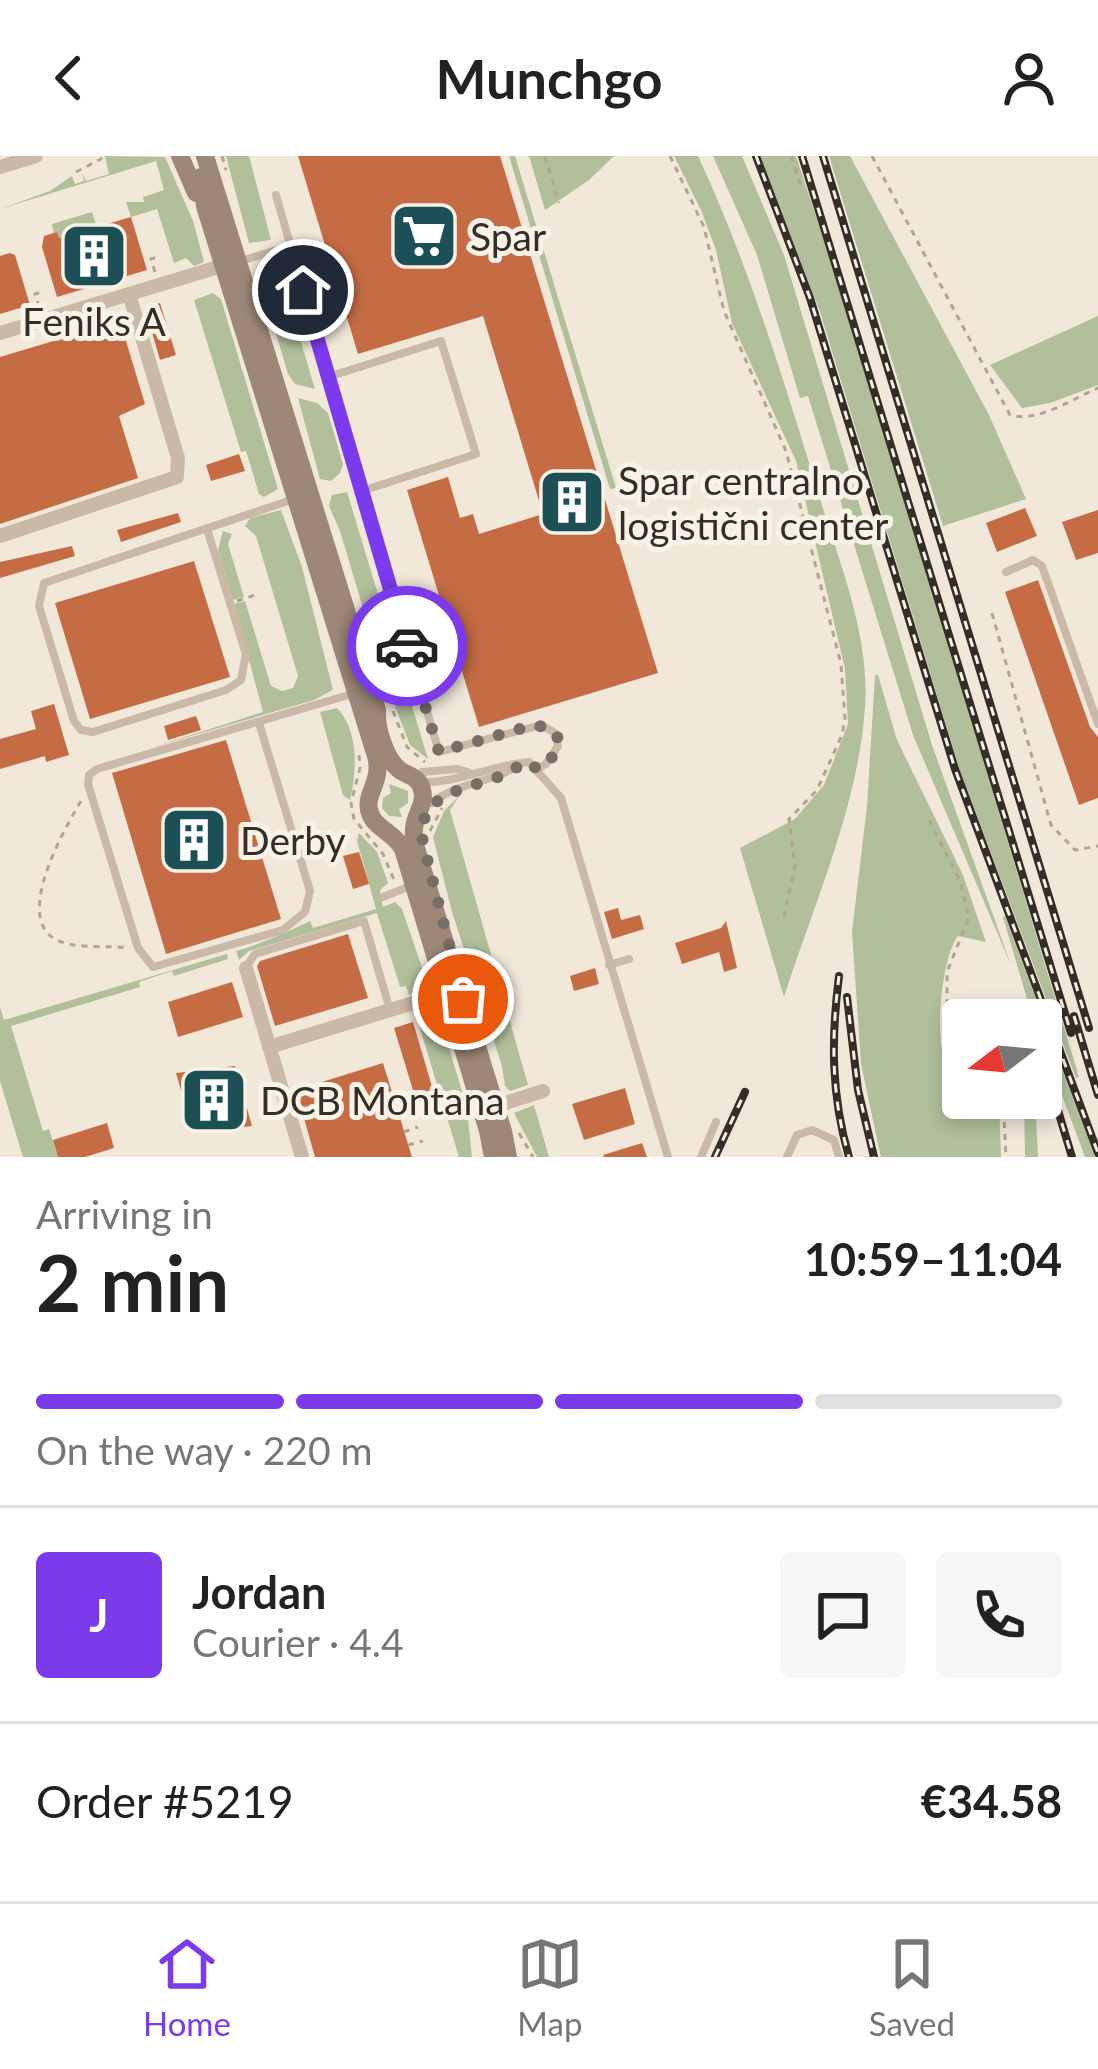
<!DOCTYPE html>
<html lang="en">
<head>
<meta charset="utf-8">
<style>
  :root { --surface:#fff; --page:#f6f6f6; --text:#222; --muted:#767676; --line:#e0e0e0; --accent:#7c3aed }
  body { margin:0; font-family:Lato,sans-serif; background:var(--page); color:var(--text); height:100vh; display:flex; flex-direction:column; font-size:45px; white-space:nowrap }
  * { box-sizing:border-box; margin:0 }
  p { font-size:39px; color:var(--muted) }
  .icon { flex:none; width:66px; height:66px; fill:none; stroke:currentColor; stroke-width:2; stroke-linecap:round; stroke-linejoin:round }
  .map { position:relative; height:1001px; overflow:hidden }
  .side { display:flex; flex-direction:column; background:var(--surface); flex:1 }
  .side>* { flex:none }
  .needle { width:78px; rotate:254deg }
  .fabs { position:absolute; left:942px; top:843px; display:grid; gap:24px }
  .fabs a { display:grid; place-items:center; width:120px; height:120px; border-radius:12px; background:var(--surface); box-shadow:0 6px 18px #0003; font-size:60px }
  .pin { position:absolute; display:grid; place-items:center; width:102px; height:102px; color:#fff; margin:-51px; border:6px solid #fff; border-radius:50%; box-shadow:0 3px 12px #0007 }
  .courier { position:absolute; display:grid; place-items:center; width:120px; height:120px; margin:-60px; border:9px solid #7c3aed; border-radius:50%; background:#fff; color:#222; box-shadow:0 3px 15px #0007 }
  .summary em { font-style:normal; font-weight:700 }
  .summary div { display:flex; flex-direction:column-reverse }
  .summary { display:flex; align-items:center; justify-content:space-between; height:204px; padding:0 36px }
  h1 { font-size:78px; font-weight:700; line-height:90px }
  .bar { display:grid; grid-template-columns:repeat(4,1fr); gap:18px 12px; align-content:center; height:144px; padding:0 36px }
  .bar i { height:15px; border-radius:9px; background:var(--line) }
  .bar .active { background:var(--accent) }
  .bar p { grid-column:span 4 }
  .line { display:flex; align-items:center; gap:30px; padding:0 36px; border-top:3px solid var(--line) }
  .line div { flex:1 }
  .round { display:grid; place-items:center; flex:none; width:126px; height:126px; border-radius:12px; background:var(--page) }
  header { display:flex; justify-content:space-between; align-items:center; height:156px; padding:0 36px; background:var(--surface); font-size:54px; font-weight:700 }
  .tabs { display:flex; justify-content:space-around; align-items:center; height:168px; border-top:3px solid var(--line); background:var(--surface); font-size:33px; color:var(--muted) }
  .tabs a { display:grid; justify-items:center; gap:6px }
  .tabs .active { color:var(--accent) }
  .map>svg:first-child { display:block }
</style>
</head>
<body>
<header><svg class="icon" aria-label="back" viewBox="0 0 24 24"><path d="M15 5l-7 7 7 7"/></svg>Munchgo<svg class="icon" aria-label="person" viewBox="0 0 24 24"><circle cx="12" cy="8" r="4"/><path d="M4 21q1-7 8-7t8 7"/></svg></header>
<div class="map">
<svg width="1098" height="1001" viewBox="0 0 1098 1001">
  <rect width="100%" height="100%" fill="#f1e8da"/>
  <!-- green -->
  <path fill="#b1c09b" d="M105,0L165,1L193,65L204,106L194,110L186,102L174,107L157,53L131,61L126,46H144L143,41L164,34L156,5L0,53L50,35L72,20L75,28L84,25L82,17L86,25L109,18Z
    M226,0H249L271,84L249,87Z
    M509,0H515L616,332L610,333Z
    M529,0H614L589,24L545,54Z
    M674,0H698C750,112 785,228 821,346C841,411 870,481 865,551C859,647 814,748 784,841L740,692L795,663L824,629L848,568L845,513L796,305L732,167L716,94L701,54Z
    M713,0H742L784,99L932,589L1011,809L913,579L808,240L800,242L757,99Z
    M760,0H796L846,151L1079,921L1076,922L960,615L820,156Z
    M829,0H850L989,259L1026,343L943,370Z
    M92,56L99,78L86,74L59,82L57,76L54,77L52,68Z
    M268,108L278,109L315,233L295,228L288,218L258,117Z
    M213,137L221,143L278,333L264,341L259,338L246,295L241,296L194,144Z
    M1098,160V229L1050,247L1022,252L990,209Z
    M298,242L317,247L328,257L343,308L340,317L331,325L320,323Z
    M347,336L428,603L410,589L384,522L340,375L329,350L332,339Z
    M281,354L302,411L333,534L314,544L147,593L263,556L234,448L245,445L271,530L282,535L293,532L298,520L256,380L245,370L250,362Z
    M223,375L232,378L228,388L244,441L233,444L218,394Z
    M875,519H878L897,584L963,719L986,786L958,780C942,801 935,876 944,902C948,912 954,917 963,922V942H999L1001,1001H881L878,988L861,908L852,776L867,650Z
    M337,552C359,575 357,615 350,644L343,639L320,556Z
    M389,628L408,635V647L399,653L402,661L389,660L382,652L383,642L391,637Z
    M460,639L450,654L528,929L510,935L505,930L502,910L452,756L433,681L444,655Z
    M359,677L377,696L388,727L380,734L383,751L395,746L402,753L428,829L409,839L406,830L400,831L377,757L249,795L239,804L236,795C263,787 285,777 310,765L313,772L376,753L357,685Z
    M1005,760L1095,1001H1085L1041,883V864H1034L1032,860L1003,761Z
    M227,798L228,803L174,820L172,815L139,826L140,831L11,870L43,975L49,973L58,1001H23L0,925V851L4,864Z
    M427,852H437L467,952L472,1001H459L415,856Z
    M1024,942H1035L1038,1001H1025Z
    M534,949L536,956L549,1001H537L514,957Z"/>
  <!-- building -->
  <path fill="#c56c45" d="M298,0H500L658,517L479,571L407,334L448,321L460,362L473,358L479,378L543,358L483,160L358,198Z
    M131,61L147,114L57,141L42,91L44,80L57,76L59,82Z
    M10,97L15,99L30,149L0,158V100Z
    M160,147L176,199L160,204L145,152Z
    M120,165L145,248L119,260L138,322L0,368V201Z
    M239,298L245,315L211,325L206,309Z
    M1025,352L1037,380L997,396L986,367Z
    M1098,354V397L1076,404L1062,366Z
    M178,357L181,366L121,386L117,374Z
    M72,390L75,400L0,422V406Z
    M194,405L230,521L90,563L55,447Z
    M1038,424L1090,571L1098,581V642L1079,649L1005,436Z
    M54,548L69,599L46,606L45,600L0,613V583L36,573L31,555Z
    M196,560L201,574L168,584L164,570Z
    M226,584L281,763L166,798L112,617Z
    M359,696L369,728L353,733L343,700Z
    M618,752L621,764L640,759L644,773L612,783L604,756Z
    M726,765L737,812L724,816L719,796L682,808L675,787L721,772Z
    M348,778L368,842L275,870L257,810L260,805Z
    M595,812L599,828L574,835L570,820Z
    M232,826L243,861L178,881L168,846Z
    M413,866L438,951L420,957L394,872Z
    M383,907L412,1001H315L296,934Z
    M235,910L252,970L193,976L176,917Z
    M625,932L635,968L584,984L572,948Z
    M107,967L114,992L85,1001H58L53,984Z
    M642,987L647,1001H604L603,999Z"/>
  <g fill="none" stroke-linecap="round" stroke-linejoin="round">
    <!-- path -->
    <path stroke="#b5a391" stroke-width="3" stroke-dasharray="6 6" stroke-linecap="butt" d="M222,0L226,14
      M545,0L559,47
      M670,0L704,71L724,155L786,295L841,508L845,563L842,579L817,634L789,663L795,710L784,761
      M791,0L802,33
      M872,0L1010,259C1038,267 1072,243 1098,232
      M76,16L101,3V0
      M155,116L151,103L157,101
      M39,151L35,138L42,136
      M237,445L258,438
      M992,457L1051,669L1075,694L1098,690
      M393,555L407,591L425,606
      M359,599L360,612L351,647L354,663L383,698L394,724
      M81,645C65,672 14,760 55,783C75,794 108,789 130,792
      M929,664L960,725L969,761L947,816V891L963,910
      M430,675L442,652
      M1003,942L1006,1001
      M404,976L418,971
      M519,977L533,1001
      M408,989L423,985"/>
    <!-- service -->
    <path stroke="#c9b9a6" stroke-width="8" d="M276,39L328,221L441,185L476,298L362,335L439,596L541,569L555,577L558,590L546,608L537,613
      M241,105L290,90
      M328,221L362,335
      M207,373L246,498L241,524L226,534L93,576L81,574L74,565L39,450L44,427L294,343
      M1006,416L1033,404L1042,410L1098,568
      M259,567L310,735L305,756L283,774L153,811L138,792L88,628L89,619L97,613L352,538
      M422,616L457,613L468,616
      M419,626C456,628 492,609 529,606L561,642L668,1001
      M432,647C457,626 493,627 520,608
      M383,741L408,731
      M609,809L629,803
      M246,811L255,798L364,765L390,854
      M701,1001L716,966
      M787,1001L797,979L812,974L834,984L839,1001"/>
    <!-- minor -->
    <path stroke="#c9b9a6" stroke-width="14" d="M0,11L36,0
      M0,177L225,109
      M0,380L177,321L178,302L129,138
      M246,812L302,1001
      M269,891L446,837
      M496,950L543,935"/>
    <!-- secondary -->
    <path stroke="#9d8878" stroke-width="18" d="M180,0L196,37
      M205,0L377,554C376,572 385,604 401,615C411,621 419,621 422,634C427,652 409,660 415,689L503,975L508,1001
      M201,21L205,50L376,600C383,627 363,638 370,657C375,673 394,676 403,693L488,975L493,1001"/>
    <defs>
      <path id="rail" d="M756,0L810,142L955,613L1098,997
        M802,0L1071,877
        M823,0L1089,872
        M839,820C831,883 831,939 849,1001
        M847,841L858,934L874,1001
        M1074,860L1098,939
        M1041,898L1072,1001
        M715,1001L745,936"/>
    </defs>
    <!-- rail casing -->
    <use href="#rail" stroke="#362d27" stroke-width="8"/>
    <!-- rail -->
    <use href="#rail" stroke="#f9f2e7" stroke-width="3" stroke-dasharray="9" stroke-linecap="butt"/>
  </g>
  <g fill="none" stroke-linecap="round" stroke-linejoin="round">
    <!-- done -->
    <path stroke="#776e66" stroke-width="12" stroke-dasharray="0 21.6" d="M407,490L439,596L534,569L550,572L558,582C557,597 551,606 537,613L529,606C518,609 512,615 503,619C468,634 415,635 423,687L463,843"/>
    <!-- route -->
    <path stroke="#7c3aed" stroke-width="15" d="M303,134L407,490"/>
  </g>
  <!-- icons -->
  <defs>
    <symbol id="supermarket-square" viewBox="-11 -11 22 22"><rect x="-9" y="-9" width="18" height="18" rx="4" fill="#1d4f57" stroke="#f9f2e7"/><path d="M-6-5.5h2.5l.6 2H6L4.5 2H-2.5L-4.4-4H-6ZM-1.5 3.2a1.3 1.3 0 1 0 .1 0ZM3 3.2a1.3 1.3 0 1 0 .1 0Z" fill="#fff"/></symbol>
    <symbol id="building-square" viewBox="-11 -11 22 22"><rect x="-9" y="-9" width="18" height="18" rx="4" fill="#1d4f57" stroke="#f9f2e7"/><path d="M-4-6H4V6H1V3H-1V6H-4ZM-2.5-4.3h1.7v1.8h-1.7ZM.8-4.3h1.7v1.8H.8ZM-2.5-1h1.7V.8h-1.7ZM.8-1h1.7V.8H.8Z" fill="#fff"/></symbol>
  </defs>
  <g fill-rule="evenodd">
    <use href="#supermarket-square" x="386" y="42" width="76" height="76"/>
    <use href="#building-square" x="56" y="62" width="76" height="76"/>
    <use href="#building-square" x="534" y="308" width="76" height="76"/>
    <use href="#building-square" x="156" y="646" width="76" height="76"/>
    <use href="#building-square" x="176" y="906" width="76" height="76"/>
  </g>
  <g text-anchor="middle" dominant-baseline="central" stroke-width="10" stroke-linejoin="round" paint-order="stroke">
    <!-- poi labels -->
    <g font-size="39" fill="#362d27" stroke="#f9f2e7" text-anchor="start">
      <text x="470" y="80">Spar</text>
      <text x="94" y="165" text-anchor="middle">Feniks A</text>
      <text x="618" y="324">Spar centralno<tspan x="618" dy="45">logistični center</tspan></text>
      <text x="240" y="684">Derby</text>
      <text x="260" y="944">DCB Montana</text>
    </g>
  </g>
</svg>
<div class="fabs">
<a><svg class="needle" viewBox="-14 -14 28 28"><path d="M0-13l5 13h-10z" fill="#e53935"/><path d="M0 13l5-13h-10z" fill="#767676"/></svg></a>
</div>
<div class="pin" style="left:463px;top:843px;background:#ea580c"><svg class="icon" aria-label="bag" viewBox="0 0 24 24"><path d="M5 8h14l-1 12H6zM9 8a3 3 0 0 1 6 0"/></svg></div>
<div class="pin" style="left:303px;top:134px;background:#1f2937"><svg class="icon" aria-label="home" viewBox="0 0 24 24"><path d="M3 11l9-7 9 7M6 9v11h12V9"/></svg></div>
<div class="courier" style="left:407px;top:490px"><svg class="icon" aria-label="car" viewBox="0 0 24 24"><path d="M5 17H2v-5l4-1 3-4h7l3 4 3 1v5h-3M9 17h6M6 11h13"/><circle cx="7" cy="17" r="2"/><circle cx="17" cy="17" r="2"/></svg></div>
</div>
<section class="side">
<div class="summary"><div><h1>2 min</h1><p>Arriving in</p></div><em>10:59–11:04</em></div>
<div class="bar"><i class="active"></i><i class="active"></i><i class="active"></i><i></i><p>On the way · 220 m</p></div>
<div class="line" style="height:216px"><b class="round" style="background:var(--accent);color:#fff">J</b><div><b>Jordan</b><p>Courier · 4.4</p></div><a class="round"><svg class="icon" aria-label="chat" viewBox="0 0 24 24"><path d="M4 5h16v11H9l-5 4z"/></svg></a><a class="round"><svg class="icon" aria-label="phone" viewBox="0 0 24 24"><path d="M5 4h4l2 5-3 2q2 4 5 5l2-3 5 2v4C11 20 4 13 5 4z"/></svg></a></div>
<div class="line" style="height:156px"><div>Order #5219</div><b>€34.58</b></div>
</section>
<nav class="tabs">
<a class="active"><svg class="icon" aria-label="home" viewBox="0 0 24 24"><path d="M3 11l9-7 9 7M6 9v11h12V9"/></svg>Home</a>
<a><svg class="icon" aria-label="map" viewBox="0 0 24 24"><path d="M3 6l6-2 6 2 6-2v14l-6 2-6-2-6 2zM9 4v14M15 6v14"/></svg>Map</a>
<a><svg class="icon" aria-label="saved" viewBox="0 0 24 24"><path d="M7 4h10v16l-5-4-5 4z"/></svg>Saved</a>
</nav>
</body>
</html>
